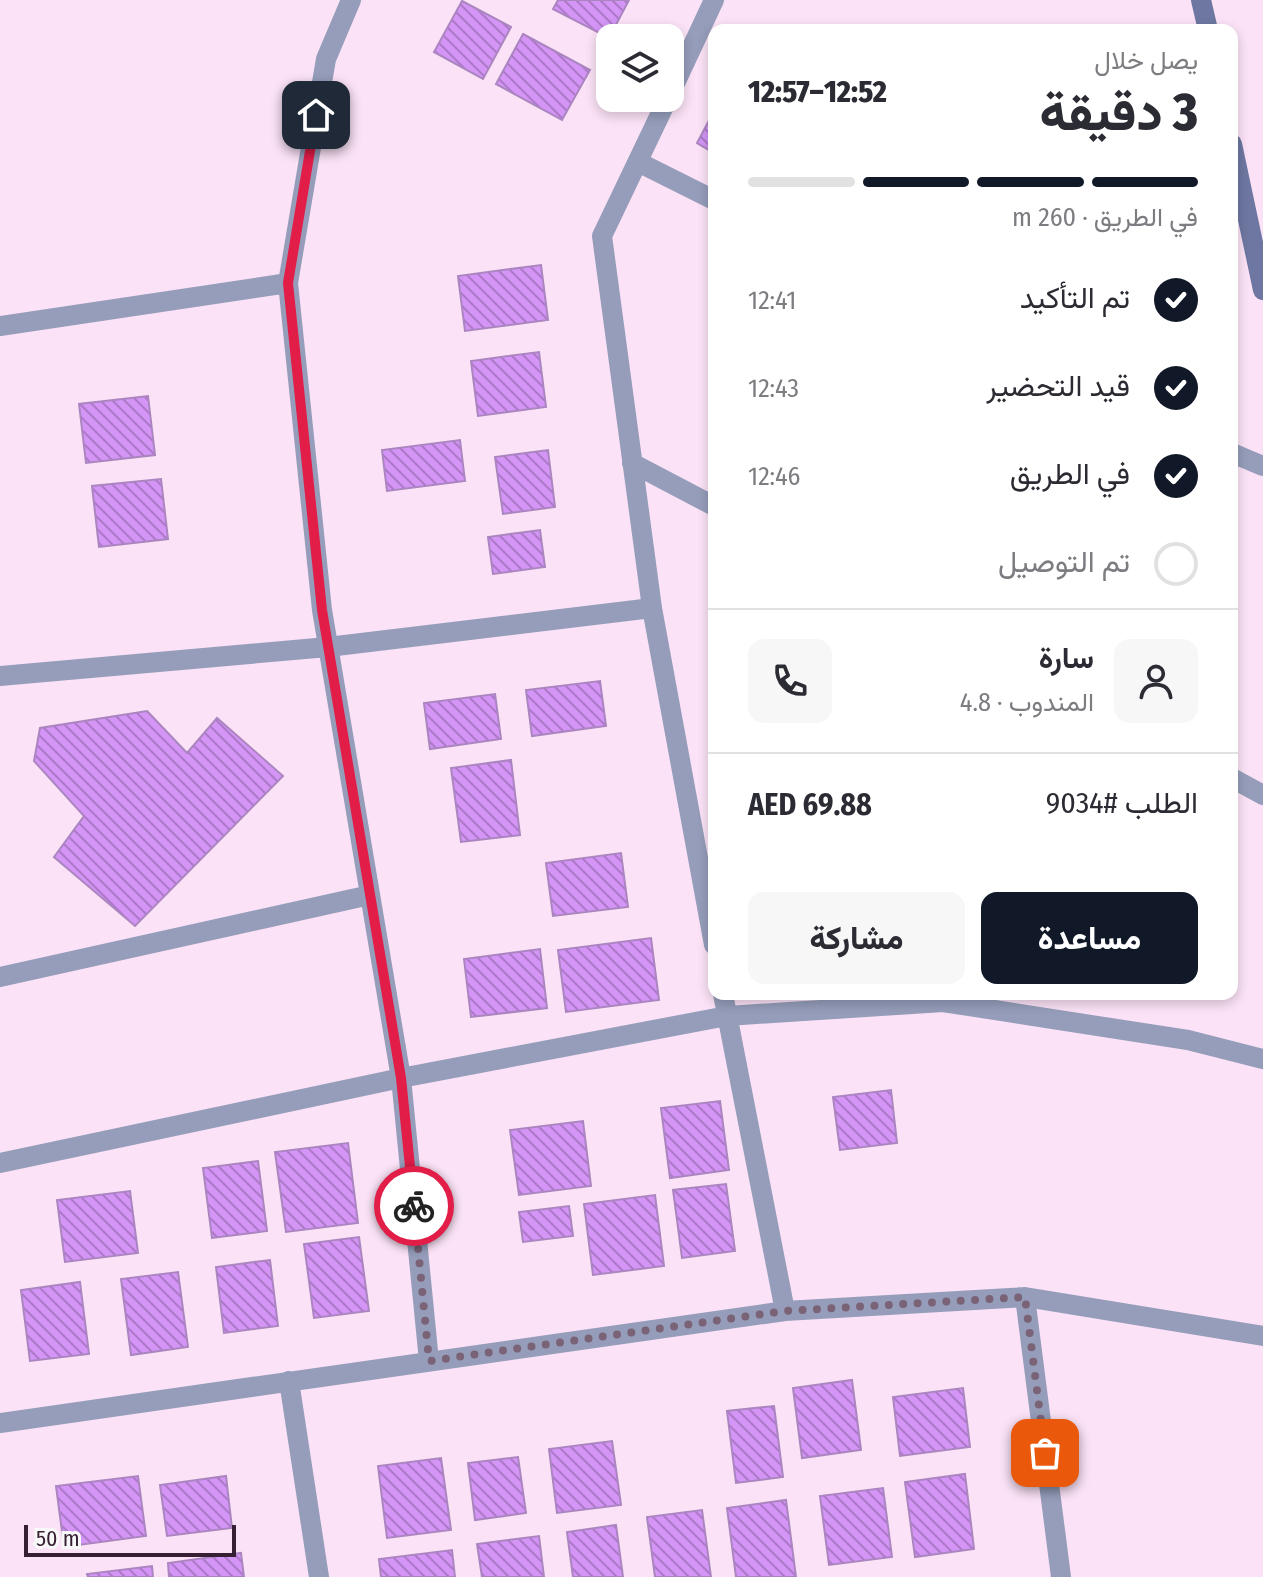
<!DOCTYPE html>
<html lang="ar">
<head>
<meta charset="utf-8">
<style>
  :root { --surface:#fff; --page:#f7f7f7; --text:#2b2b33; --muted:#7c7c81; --line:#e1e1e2; --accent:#111827 }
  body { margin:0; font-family:"Fira Sans Condensed",Vazirmatn,sans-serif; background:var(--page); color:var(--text); direction:rtl; height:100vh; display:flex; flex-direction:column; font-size:30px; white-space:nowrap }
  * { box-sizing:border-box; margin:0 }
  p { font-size:26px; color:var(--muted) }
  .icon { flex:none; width:44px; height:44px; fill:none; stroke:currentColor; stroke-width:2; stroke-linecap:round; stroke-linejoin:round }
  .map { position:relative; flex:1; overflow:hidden; direction:ltr }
  .sheet { position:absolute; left:708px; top:24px; width:530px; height:976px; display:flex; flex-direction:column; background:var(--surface); border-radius:16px; box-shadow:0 4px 12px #0003; direction:rtl }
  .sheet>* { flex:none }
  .controls { position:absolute; left:596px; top:24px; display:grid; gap:16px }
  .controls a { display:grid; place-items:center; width:88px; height:88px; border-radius:16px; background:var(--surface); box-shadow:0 4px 12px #0003; font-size:40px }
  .scale { position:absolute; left:24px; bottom:20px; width:212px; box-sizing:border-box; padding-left:8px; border:4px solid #361f32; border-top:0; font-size:22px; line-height:28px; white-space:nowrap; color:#361f32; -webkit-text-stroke:6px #f8f8f8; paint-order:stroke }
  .pin { position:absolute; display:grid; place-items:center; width:68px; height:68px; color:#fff; margin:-34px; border-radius:16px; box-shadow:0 4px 12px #0006 }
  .courier { position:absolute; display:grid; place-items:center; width:80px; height:80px; margin:-40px; border:6px solid #e11d48; border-radius:50%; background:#fff; color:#222; box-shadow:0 2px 10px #0007 }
  .summary em { font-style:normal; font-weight:800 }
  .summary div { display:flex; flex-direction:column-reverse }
  .summary { display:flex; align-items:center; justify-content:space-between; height:136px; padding:0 40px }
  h1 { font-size:52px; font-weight:800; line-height:60px }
  .bar { display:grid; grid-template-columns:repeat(4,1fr); gap:12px 8px; align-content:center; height:96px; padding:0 40px }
  .bar i { height:10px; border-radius:6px; background:var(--line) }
  .bar .on { background:var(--accent) }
  .bar p { grid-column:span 4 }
  .line { display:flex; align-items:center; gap:20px; padding:0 40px; border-top:2px solid var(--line) }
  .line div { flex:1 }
  .round { display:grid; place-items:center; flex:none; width:84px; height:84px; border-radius:16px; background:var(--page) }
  ol { padding:0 40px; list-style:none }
  li { display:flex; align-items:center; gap:24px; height:88px }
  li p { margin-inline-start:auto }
  li .icon { padding:8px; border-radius:50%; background:var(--accent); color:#fff; stroke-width:4 }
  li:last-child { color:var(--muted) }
  li i { width:44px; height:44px; border:4px solid var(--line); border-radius:50% }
  .primary-button { display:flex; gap:16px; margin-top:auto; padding:16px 40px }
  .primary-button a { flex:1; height:92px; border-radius:16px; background:var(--accent); color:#fff; font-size:32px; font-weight:800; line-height:92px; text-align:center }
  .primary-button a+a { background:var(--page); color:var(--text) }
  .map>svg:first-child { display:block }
</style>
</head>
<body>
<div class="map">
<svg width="1263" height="1577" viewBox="0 0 1263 1577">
  <defs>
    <pattern id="building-back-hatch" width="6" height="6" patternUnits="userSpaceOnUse" patternTransform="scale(2)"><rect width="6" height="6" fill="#d495f6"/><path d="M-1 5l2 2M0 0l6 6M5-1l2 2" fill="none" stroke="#ad79c8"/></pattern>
  </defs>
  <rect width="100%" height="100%" fill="#fbe2f6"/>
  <!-- building -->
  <path fill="url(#building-back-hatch)" stroke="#ab85c0" stroke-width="2" d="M558,0H629L609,38L553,9Z
    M462,1L511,27L483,79L434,52Z
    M523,34L590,70L562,120L496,84Z
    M714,111V153L697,143Z
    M541,265L548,320L465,331L458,276Z
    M539,352L546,407L478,416L471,361Z
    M148,396L155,455L86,463L79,404Z
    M460,440L465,481L387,491L382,450Z
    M548,450L555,507L503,514L495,457Z
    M161,479L168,539L99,547L92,486Z
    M540,530L545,567L493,574L488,537Z
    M600,681L606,726L532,736L526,690Z
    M495,694L501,739L430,749L424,703Z
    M147,711L187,753L217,718L283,776L135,926L54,857L84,816L34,761L40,728Z
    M511,760L520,835L461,842L451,768Z
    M621,853L628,907L553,916L546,863Z
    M651,938L659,1000L566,1012L558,950Z
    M540,949L547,1008L471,1017L464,959Z
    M891,1090L897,1143L840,1150L833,1097Z
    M720,1101L729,1170L670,1178L661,1108Z
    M583,1121L591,1186L519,1195L510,1130Z
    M348,1143L358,1223L286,1232L275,1152Z
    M258,1161L267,1231L212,1238L203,1168Z
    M726,1184L735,1251L682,1258L673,1190Z
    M130,1191L138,1253L65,1262L57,1200Z
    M655,1195L664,1266L593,1275L584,1204Z
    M569,1206L573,1236L523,1242L519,1212Z
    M359,1237L369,1311L314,1318L304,1244Z
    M270,1260L278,1326L224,1333L216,1267Z
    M178,1272L188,1347L131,1355L121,1279Z
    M80,1282L89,1354L30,1361L21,1290Z
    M852,1380L861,1450L802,1458L793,1388Z
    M963,1388L970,1447L900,1456L893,1397Z
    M774,1406L783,1477L736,1483L727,1411Z
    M612,1441L621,1505L557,1513L549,1449Z
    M518,1457L526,1513L475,1520L468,1463Z
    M441,1458L451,1530L387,1538L378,1466Z
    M965,1474L974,1549L915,1557L905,1482Z
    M138,1476L146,1536L64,1547L56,1486Z
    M226,1476L232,1528L167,1536L160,1485Z
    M883,1488L892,1557L829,1565L820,1496Z
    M786,1500L796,1577H736L727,1508Z
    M702,1510L711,1577H655L647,1517Z
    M616,1525L623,1577H573L567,1532Z
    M539,1536L544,1577H482L477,1544Z
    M452,1550L455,1577H381L379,1559Z
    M241,1553L244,1577H169L168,1563Z
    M152,1566L153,1577H88L87,1574Z"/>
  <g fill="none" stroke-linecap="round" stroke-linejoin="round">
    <!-- minor -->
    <path stroke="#959dba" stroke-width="20" d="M351,0L326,59L288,283L322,610L401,1078L429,1361
      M670,94L714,0
      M668,98L602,236L652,608L714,945
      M638,162L714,200
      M0,326L288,283
      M1232,453L1263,466
      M632,463L714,506
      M0,676L328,647L652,608
      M1232,778L1263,795
      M0,977L370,895
      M723,994L785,1311
      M0,1163L401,1078L727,1016L943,1002L1188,1040L1263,1059
      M1025,1297L1061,1577
      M289,1381L319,1577
      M0,1423L785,1311L1025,1297L1263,1336"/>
    <!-- secondary -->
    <path stroke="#6d77a1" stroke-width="20" d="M1201,0L1208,30
      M1232,144L1263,290"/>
  </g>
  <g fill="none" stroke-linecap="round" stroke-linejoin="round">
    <!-- done -->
    <path stroke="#7b6377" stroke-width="8" stroke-dasharray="0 14.4" d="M414,1206L429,1361L785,1311L1025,1297L1045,1453"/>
    <!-- route -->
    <path stroke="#e11d48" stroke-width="10" d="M316,115L288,283L322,610L401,1078L414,1206"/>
  </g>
</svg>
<div class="controls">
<a><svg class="icon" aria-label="layers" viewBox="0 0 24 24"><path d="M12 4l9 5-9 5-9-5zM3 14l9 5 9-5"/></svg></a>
</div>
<div class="scale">50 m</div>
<div class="pin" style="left:1045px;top:1453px;background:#ea580c"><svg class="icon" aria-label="bag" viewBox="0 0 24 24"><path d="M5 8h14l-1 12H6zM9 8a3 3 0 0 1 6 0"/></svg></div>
<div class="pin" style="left:316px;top:115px;background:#1f2937"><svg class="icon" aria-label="home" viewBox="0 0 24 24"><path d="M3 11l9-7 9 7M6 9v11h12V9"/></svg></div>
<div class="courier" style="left:414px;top:1206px"><svg class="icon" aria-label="bike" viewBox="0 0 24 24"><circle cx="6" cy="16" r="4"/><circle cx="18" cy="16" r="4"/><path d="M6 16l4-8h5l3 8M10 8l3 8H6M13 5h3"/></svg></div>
<section class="sheet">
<div class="summary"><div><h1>3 دقيقة</h1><p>يصل خلال</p></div><em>12:52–12:57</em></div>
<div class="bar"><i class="on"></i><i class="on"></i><i class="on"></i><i></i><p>في الطريق · 260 m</p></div>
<ol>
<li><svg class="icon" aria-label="check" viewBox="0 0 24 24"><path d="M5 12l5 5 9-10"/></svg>تم التأكيد<p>12:41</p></li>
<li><svg class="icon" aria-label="check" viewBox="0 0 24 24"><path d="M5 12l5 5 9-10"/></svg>قيد التحضير<p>12:43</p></li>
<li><svg class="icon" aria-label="check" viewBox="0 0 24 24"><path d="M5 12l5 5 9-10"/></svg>في الطريق<p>12:46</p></li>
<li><i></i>تم التوصيل</li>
</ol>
<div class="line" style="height:144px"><a class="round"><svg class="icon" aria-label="person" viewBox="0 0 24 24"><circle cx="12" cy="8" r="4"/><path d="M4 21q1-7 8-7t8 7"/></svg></a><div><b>سارة</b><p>المندوب · 4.8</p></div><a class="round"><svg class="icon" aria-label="phone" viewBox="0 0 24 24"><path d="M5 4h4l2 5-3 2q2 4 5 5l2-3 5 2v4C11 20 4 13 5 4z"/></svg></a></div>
<div class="line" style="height:104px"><div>الطلب #9034</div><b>AED 69.88</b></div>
<div class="primary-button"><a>مساعدة</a><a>مشاركة</a></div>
</section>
</div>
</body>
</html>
